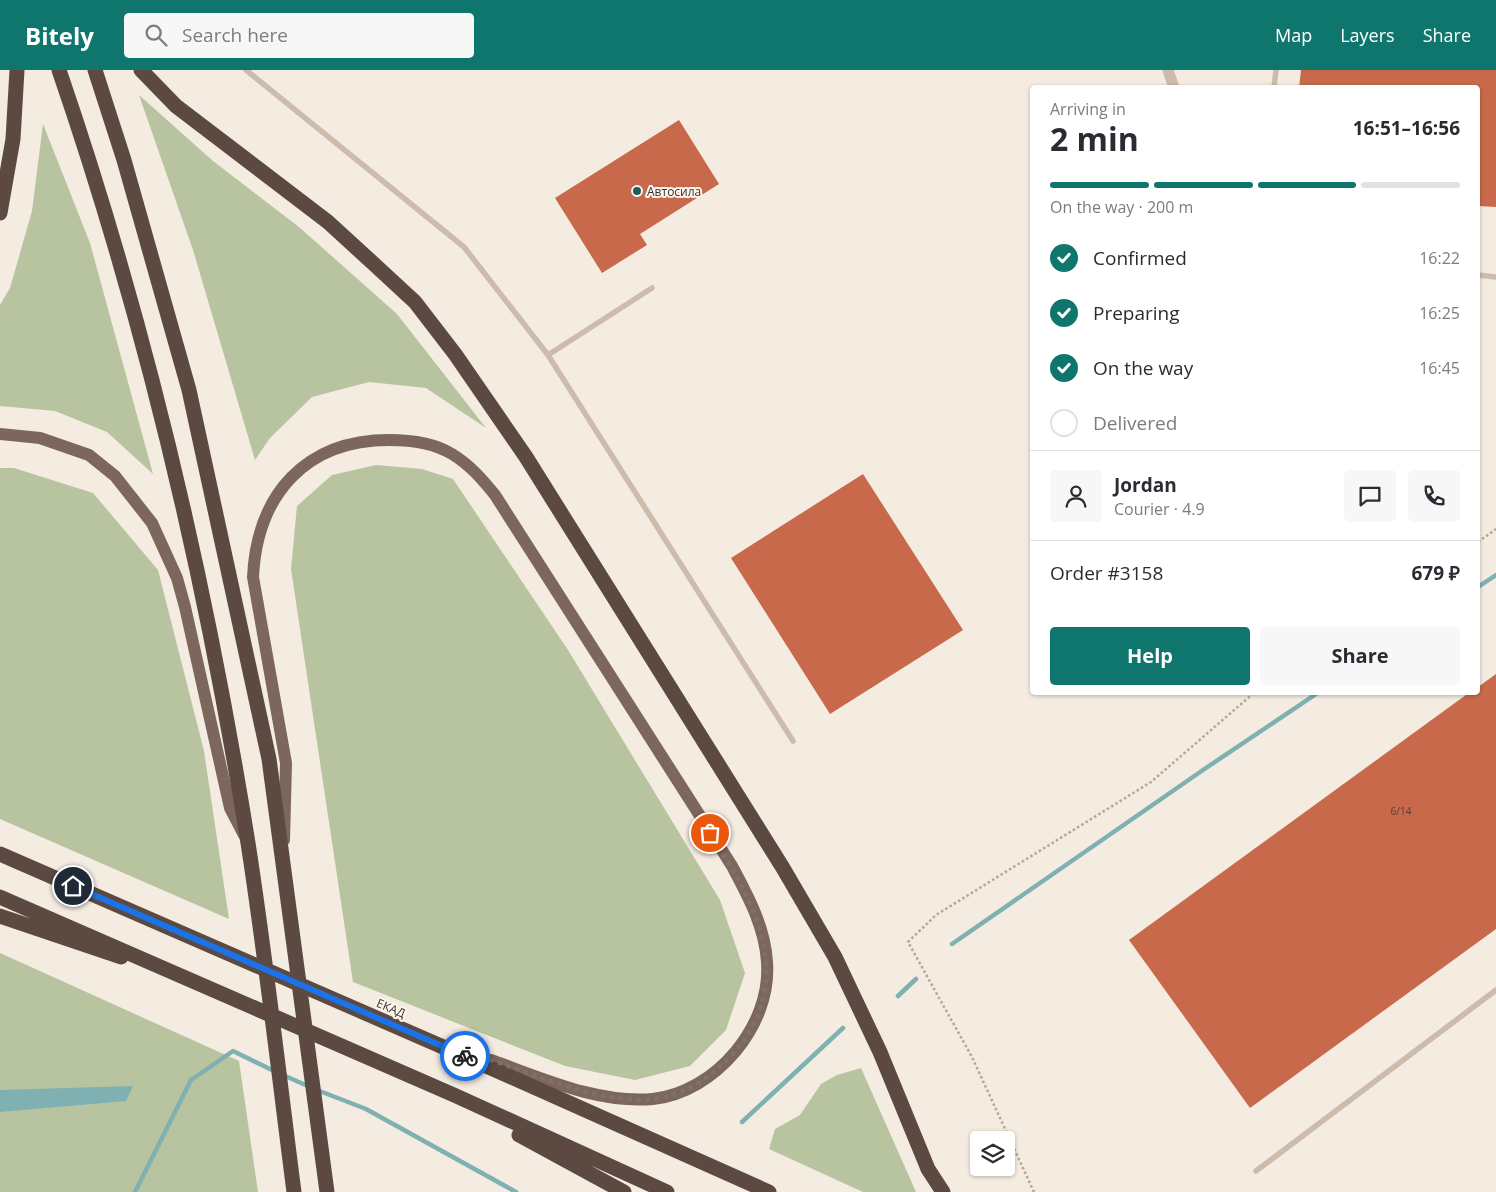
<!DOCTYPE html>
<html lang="en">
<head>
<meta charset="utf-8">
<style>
  :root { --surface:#fff; --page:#f7f7f7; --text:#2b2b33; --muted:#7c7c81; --line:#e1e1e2; --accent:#0f766e }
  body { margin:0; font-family:"Open Sans",sans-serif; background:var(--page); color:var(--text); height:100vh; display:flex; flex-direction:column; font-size:19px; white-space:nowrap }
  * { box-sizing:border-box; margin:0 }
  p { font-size:16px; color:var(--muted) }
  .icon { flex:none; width:28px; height:28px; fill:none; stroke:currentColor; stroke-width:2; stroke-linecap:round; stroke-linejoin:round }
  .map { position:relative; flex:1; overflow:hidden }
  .side { position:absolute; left:1030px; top:15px; width:450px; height:610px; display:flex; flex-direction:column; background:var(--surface); border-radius:5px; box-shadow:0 1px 4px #0004 }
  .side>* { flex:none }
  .tools { position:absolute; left:970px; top:1061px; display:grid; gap:10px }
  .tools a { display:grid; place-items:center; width:45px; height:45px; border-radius:5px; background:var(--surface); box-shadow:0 1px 4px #0004; font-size:25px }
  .pin { position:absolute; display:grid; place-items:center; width:42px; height:42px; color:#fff; margin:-21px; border:2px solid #fff; border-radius:50%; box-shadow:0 1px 5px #0007 }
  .courier { position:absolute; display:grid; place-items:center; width:50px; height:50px; margin:-25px; border:4px solid #1a73e8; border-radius:50%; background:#fff; color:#222; box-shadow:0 1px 6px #0007 }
  .overview em { font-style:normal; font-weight:700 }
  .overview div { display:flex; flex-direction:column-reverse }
  .overview { display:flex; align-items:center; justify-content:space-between; height:85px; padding:0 20px }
  h1 { font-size:32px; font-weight:700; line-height:38px }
  .bar { display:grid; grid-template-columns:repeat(4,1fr); gap:8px 5px; align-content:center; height:60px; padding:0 20px }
  .bar i { height:6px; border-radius:4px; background:var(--line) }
  .bar .current { background:var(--accent) }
  .bar p { grid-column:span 4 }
  .line { display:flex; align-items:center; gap:12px; padding:0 20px; border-top:1px solid var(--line) }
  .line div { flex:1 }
  .round { display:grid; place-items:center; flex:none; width:52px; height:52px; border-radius:5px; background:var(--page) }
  ol { padding:0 20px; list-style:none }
  li { display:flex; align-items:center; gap:15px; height:55px }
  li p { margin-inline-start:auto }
  li .icon { padding:5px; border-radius:50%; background:var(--accent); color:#fff; stroke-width:4 }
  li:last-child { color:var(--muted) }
  li i { width:28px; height:28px; border:2px solid var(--line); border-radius:50% }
  .primary-button { display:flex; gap:10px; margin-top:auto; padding:10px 20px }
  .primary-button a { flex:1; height:58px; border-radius:5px; background:var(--accent); color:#fff; font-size:20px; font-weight:700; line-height:58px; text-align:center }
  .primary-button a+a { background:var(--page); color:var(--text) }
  header { display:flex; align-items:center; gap:30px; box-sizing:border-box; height:70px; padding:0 25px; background:var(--accent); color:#fff }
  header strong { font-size:24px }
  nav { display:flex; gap:28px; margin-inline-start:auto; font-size:18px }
  .search { width:350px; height:45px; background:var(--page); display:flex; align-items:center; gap:12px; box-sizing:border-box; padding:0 18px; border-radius:5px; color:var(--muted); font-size:19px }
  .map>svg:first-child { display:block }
</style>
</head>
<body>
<header>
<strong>Bitely</strong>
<div class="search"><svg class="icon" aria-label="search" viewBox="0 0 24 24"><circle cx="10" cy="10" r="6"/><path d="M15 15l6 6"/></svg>Search here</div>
<nav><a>Map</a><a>Layers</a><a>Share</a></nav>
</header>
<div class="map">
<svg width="1496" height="1122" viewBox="0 0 1496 1122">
  <rect width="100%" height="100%" fill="#f4ebe1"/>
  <!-- green -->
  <path fill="#b8c4a0" d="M139,25L213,91L299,157L397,244L486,358L426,318L369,312L312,327L270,368L255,390L193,180Z
    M43,54L90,173L153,404L107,362L55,341L0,336V235L10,218L32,141Z
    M376,395L422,399L453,409L568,580L720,830L745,903L726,960L690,996L635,1010L565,996L353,912L291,499L297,436L332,405Z
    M0,398H14L93,423L158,500L204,681L229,849L0,749Z
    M0,883L239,991L258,1122H0Z
    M861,998L916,1122H863L769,1079L775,1059L800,1045L821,1014L837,1005Z"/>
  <!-- water -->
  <path fill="#7fb0b2" d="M133,1016L126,1031L0,1042V1020Z"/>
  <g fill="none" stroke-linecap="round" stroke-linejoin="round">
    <!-- stream -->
    <path stroke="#7fb0b2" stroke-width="4.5" d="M1478,517L1496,505
      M952,874L1203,700L1319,622
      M898,926L916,909
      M283,1005L310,1017
      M317,1020L366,1039L516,1122
      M742,1052L843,958
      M135,1122L191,1010L233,981L276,1002"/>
  </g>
  <!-- building -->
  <path fill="#c8694b" d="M1301,0H1496V137L1478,136V18H1299Z
    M679,50L719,114L640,164L647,175L602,203L555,128Z
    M863,404L963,560L830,644L731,488Z
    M1496,604V859L1250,1038L1129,870L1470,622H1478V617Z"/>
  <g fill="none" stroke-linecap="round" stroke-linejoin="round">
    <!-- path -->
    <path stroke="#b9a596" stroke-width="2.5" stroke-dasharray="2.5 2.5" stroke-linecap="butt" d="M1478,472L1496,459
      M1034,1122L972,987L908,872L936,845L1151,712L1255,622"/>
    <!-- lane -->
    <path stroke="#cdbbac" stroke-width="5.5" d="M246,0L464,177L548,285L793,671
      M1274,18L1276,0
      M1478,205L1496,207
      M548,285L652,218
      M1256,1101L1496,920"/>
    <!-- street -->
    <path stroke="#cdbbac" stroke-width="11" d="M1168,0L1174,18"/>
    <!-- primary -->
    <path stroke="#7d675c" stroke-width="12" d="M0,364L40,368L89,385L115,406L152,453L177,508L185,537L230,738L244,765
      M284,770L286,693L253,507C257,425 305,370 389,370C409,370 434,373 452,384C470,395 482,409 495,425L732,796C748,826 765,857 767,892C772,955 716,1022 653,1029C598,1034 542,1008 491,990H480"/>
    <!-- highway -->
    <path stroke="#5c4a42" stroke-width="15" d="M59,0C145,250 206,511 248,773C266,889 279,1006 294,1122
      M95,0L124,90L189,320L269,689L327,1122
      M141,0L176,36L328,152L375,195L415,232L455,284L526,387L783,798L835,887L880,982L928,1099L943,1122
      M0,143L13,69L17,0
      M0,784L473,990L769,1122
      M0,827L454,1025L667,1122
      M0,846L121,887
      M519,1065L624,1122"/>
  </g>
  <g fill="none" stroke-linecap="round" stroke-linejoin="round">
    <!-- done -->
    <path stroke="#7c716b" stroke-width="5" stroke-dasharray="0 9" d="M465,986C475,990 484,988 494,991C545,1008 597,1033 652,1029C680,1027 709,1009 728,989C800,915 757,836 710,763"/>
    <!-- route -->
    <path stroke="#1a73e8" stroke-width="6" d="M73,816L465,986"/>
  </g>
  <!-- markers -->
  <circle fill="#1f5a5e" stroke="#fbf5ee" stroke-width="2" cx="637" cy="121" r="5"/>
  <g text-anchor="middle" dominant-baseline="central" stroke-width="4" stroke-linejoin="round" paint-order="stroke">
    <!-- number labels -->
    <g font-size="10" fill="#5e3e33">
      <text x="1401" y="741">6/14</text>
    </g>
    <!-- poi labels -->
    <g font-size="12" fill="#3b302b" stroke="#fbf5ee" text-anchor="start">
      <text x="647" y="121">Автосила</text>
    </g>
    <!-- street labels -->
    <g font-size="12" fill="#3b302b" stroke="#fbf5ee">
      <text transform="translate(391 938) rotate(23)">ЕКАД</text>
    </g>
  </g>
</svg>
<div class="tools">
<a><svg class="icon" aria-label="layers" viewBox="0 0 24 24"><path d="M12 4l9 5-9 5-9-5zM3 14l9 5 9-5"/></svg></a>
</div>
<div class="pin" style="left:710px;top:763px;background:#ea580c"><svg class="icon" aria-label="bag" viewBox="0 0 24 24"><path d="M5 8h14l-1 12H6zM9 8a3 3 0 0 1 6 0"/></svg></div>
<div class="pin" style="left:73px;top:816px;background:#1f2937"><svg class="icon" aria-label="home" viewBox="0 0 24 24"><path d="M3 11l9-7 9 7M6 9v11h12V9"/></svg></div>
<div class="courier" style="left:465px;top:986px"><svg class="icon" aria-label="bike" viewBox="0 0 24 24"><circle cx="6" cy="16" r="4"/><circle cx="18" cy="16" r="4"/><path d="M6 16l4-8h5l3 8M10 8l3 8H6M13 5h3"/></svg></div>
<section class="side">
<div class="overview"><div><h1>2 min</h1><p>Arriving in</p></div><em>16:51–16:56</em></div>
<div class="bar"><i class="current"></i><i class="current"></i><i class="current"></i><i></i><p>On the way · 200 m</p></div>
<ol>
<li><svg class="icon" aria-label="check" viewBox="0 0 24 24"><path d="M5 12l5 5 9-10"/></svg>Confirmed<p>16:22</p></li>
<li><svg class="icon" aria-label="check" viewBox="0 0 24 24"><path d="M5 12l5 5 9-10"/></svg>Preparing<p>16:25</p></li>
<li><svg class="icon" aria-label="check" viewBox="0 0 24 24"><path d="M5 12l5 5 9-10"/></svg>On the way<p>16:45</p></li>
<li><i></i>Delivered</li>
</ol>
<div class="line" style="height:90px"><a class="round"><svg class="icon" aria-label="person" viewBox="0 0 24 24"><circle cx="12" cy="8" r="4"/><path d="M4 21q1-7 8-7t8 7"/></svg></a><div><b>Jordan</b><p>Courier · 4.9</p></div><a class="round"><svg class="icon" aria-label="chat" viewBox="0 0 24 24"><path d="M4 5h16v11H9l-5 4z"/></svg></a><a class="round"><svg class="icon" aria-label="phone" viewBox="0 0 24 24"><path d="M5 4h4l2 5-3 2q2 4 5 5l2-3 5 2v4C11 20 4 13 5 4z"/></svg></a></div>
<div class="line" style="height:65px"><div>Order #3158</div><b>679 ₽</b></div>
<div class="primary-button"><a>Help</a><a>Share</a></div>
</section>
</div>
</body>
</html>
